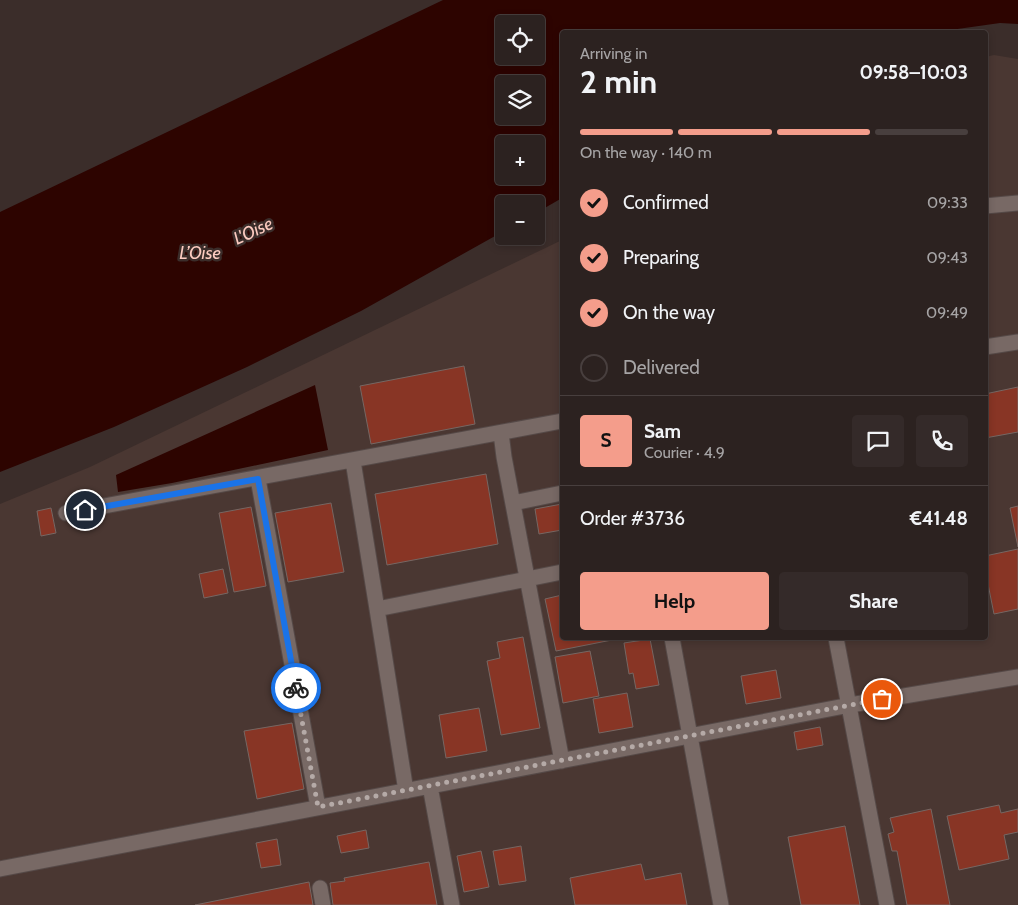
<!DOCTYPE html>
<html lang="en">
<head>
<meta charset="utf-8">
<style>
  :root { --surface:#2c2220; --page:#342a29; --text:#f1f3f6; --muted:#a6a4a5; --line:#483f3e; --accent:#f49d8b }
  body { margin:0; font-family:Cabin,sans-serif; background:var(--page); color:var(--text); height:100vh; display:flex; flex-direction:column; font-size:19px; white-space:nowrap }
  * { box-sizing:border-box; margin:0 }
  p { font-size:16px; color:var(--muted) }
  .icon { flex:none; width:28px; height:28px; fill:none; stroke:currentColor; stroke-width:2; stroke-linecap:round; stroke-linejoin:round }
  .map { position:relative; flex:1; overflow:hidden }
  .panel { position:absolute; left:560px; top:30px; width:428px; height:610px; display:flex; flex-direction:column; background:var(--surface); border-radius:5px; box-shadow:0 2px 8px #0003,0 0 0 1px var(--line) }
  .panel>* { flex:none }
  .tools { position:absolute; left:495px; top:15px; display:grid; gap:10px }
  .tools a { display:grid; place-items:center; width:50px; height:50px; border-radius:5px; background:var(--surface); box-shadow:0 2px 8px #0003,0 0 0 1px var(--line); font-size:25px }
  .pin { position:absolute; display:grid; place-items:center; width:42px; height:42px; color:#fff; margin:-21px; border:2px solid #fff; border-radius:50%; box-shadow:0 1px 5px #0007 }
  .courier { position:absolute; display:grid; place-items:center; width:50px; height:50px; margin:-25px; border:4px solid #1a73e8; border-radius:50%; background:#fff; color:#222; box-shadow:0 1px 6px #0007 }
  .overview em { font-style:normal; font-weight:800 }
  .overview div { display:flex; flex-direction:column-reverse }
  .overview { display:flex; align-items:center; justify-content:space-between; height:85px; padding:0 20px }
  h1 { font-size:32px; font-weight:800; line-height:38px }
  .bar { display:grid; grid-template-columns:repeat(4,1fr); gap:8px 5px; align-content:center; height:60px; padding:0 20px }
  .bar i { height:6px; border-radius:4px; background:var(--line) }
  .bar .active { background:var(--accent) }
  .bar p { grid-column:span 4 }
  .line { display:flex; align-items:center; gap:12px; padding:0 20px; border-top:1px solid var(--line) }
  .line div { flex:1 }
  .round { display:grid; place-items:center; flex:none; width:52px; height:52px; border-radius:5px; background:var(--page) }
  ol { padding:0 20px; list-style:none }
  li { display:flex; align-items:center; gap:15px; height:55px }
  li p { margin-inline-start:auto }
  li .icon { padding:5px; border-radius:50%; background:var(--accent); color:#111; stroke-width:4 }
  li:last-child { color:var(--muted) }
  li i { width:28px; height:28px; border:2px solid var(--line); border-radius:50% }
  .cta { display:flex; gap:10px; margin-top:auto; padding:10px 20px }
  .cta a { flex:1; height:58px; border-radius:5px; background:var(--accent); color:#111; font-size:20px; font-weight:800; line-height:58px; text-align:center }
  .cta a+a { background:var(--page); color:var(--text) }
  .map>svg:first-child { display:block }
</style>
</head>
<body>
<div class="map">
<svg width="1018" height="905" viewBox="0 0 1018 905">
  <rect width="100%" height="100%" fill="#3b2d2a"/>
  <!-- built -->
  <path fill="#4a3732" d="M994,55L1018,59V905H0V504L90,467L562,240V638H985V57Z"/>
  <!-- water -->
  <path fill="#2d0400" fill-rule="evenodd" d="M443,0H1018V24L1000,23L936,32H562V198L536,213V204H504V231L361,311L247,367L114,427L0,472V212ZM504,24H536V56H504ZM504,84H536V116H504ZM504,144H536V176H504Z
    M315,385L328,450L172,483L118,492L116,475Z"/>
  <!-- building -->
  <path fill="#883525" stroke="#766763" d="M464,366L475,424L371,444L360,386Z
    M1018,387V432L985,438V394Z
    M486,474L498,544L387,565L375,494Z
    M331,503L344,572L288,582L275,513Z
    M562,504V530L539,534L535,509Z
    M1018,506V547L1010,508Z
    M251,507L266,586L234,592L219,513Z
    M51,508L56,533L41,536L37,511Z
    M1018,549V609L994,614L985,569V556Z
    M223,569L228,593L204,598L199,574Z
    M562,595V638H622L556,651L545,599Z
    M523,637L540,728L501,735L487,661L500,658L497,642Z
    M650,639L659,685L636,689L633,673L629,674L624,643Z
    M590,651L599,696L563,703L555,657Z
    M776,670L781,698L746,704L741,676Z
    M627,693L633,727L599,733L593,699Z
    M479,708L487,751L446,758L439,715Z
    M292,723L304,789L257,799L244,731Z
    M820,727L823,745L797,750L794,732Z
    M999,805L1001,813L1018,809V832L1004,835L1009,859L959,870L947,816Z
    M931,809L950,905H907L897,851H892L888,834L894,832L890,818Z
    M845,826L860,905H801L788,837Z
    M366,830L369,848L341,853L337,836Z
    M277,839L281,865L261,868L256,843Z
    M521,846L526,881L499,885L493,851Z
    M481,851L489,887L464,892L457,856Z
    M429,862L437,905H333L330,883L345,881L344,878Z
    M641,864L645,880L681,873L687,905H575L570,878Z
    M309,882L313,905H195Z"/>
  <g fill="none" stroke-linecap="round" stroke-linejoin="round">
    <defs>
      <path id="minor" d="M985,206L1018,203
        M985,347L1018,342
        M501,433L504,457L562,761
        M353,461L377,609L562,572
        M258,479L318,807
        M513,503L562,493
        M66,513L562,421
        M377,609L406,791
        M672,638L721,905
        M836,638L887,905
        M430,786L452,905
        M0,869L850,705L1018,677
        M320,888L323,905"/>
    </defs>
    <!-- minor casing -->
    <use href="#minor" stroke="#554947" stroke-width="17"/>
    <!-- minor -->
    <use href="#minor" stroke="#786965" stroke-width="15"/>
  </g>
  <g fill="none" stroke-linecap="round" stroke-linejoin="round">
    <!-- done -->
    <path stroke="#b5aaa7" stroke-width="5" stroke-dasharray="0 9" d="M296,688L318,807L882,699"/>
    <!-- route -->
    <path stroke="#1a73e8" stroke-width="6" d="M85,510L258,479L296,688"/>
  </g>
  <g text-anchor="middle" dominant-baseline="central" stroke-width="5" stroke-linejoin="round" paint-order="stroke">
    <!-- water labels -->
    <g font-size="18" font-style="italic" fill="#fccabf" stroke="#3b2d2a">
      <text transform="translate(253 231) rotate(-25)">L'Oise</text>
      <text x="200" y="253">L’Oise</text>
    </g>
  </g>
</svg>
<div class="tools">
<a><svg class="icon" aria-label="locate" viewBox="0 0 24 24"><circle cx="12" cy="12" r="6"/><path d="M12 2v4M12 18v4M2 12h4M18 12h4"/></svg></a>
<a><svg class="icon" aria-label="layers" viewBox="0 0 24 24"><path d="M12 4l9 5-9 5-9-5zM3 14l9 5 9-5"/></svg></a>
<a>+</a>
<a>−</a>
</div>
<div class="pin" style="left:882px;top:699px;background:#ea580c"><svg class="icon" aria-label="bag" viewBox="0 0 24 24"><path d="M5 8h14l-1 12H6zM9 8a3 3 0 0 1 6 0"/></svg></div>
<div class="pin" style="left:85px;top:510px;background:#1f2937"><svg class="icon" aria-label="home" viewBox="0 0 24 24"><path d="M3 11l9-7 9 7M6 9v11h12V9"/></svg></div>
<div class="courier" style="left:296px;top:688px"><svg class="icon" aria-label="bike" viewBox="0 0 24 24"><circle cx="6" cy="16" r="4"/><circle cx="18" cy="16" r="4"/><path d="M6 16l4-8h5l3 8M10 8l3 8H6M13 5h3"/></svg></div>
<section class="panel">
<div class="overview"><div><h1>2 min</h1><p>Arriving in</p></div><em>09:58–10:03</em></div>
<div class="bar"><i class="active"></i><i class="active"></i><i class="active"></i><i></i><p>On the way · 140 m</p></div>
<ol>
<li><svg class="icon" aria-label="check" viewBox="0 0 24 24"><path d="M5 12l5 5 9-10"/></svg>Confirmed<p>09:33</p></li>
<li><svg class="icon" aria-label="check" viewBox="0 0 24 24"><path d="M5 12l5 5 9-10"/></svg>Preparing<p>09:43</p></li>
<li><svg class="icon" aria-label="check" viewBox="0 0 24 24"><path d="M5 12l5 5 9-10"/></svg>On the way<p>09:49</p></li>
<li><i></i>Delivered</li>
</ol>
<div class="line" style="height:90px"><b class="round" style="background:var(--accent);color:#111">S</b><div><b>Sam</b><p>Courier · 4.9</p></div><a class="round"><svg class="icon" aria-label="chat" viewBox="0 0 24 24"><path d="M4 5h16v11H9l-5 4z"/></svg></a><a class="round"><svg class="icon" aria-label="phone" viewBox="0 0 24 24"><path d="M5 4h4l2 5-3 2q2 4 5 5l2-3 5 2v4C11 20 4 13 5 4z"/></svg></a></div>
<div class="line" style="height:65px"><div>Order #3736</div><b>€41.48</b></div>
<div class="cta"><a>Help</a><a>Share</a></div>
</section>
</div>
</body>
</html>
